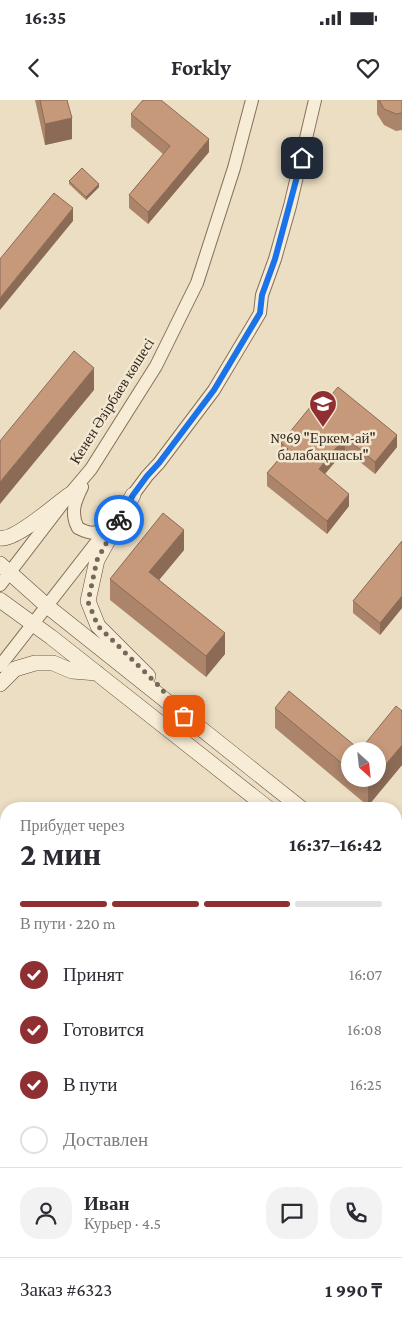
<!DOCTYPE html>
<html lang="ru">
<head>
<meta charset="utf-8">
<style>
  :root { --surface:#fff; --page:#f2f2f3; --text:#2b2b33; --muted:#7c7c81; --line:#e1e1e2; --accent:#902f32 }
  body { margin:0; font-family:"Crimson Pro",serif; background:var(--page); color:var(--text); height:100vh; display:flex; flex-direction:column; font-size:19px; white-space:nowrap }
  * { box-sizing:border-box; margin:0 }
  p { font-size:16px; color:var(--muted) }
  .icon { flex:none; width:28px; height:28px; fill:none; stroke:currentColor; stroke-width:2; stroke-linecap:round; stroke-linejoin:round }
  .map { position:relative; flex:1; overflow:hidden }
  .drawer { position:absolute; left:0px; top:702px; width:402px; height:531px; display:flex; flex-direction:column; background:var(--surface); border-radius:20px 20px 0 0; box-shadow:0 2px 8px #0003 }
  .drawer>* { flex:none }
  .needle { width:32px; rotate:153deg }
  .buttons { position:absolute; left:341px; top:642px; display:grid; gap:10px }
  .buttons a { display:grid; place-items:center; width:45px; height:45px; border-radius:50%; background:var(--surface); box-shadow:0 2px 8px #0003; font-size:25px }
  .pin { position:absolute; display:grid; place-items:center; width:42px; height:42px; color:#fff; margin:-21px; border-radius:10px; box-shadow:0 2px 8px #0006 }
  .courier { position:absolute; display:grid; place-items:center; width:50px; height:50px; margin:-25px; border:4px solid #1a73e8; border-radius:50%; background:#fff; color:#222; box-shadow:0 1px 6px #0007 }
  .summary em { font-style:normal; font-weight:700 }
  .summary div { display:flex; flex-direction:column-reverse }
  .summary { display:flex; align-items:center; justify-content:space-between; height:85px; padding:0 20px }
  h1 { font-size:32px; font-weight:700; line-height:38px }
  .bar { display:grid; grid-template-columns:repeat(4,1fr); gap:8px 5px; align-content:center; height:60px; padding:0 20px }
  .bar i { height:6px; border-radius:4px; background:var(--line) }
  .bar .active { background:var(--accent) }
  .bar p { grid-column:span 4 }
  .line { display:flex; align-items:center; gap:12px; padding:0 20px; border-top:1px solid var(--line) }
  .line div { flex:1 }
  .round { display:grid; place-items:center; flex:none; width:52px; height:52px; border-radius:20px; background:var(--page) }
  ol { padding:0 20px; list-style:none }
  li { display:flex; align-items:center; gap:15px; height:55px }
  li p { margin-inline-start:auto }
  li .icon { padding:5px; border-radius:50%; background:var(--accent); color:#fff; stroke-width:4 }
  li:last-child { color:var(--muted) }
  li i { width:28px; height:28px; border:2px solid var(--line); border-radius:50% }
  .status { display:flex; justify-content:space-between; align-items:center; height:35px; padding:0 25px; background:var(--surface); direction:ltr }
  .status svg { height:14px; fill:currentColor }
  header { display:flex; justify-content:space-between; align-items:center; height:65px; padding:0 20px; background:var(--surface); font-size:22px; font-weight:700 }
  .map>svg:first-child { display:block }
</style>
</head>
<body>
<div class="status"><b>16:35</b><svg viewBox="0 0 49 12"><path d="M0 12V9h3v3zM5 12V6h3v6zM10 12V3h3v9zM15 12V0h3v12zM26 1h20v11H26zM47 4h2v5h-2z"/></svg></div>
<header><svg class="icon" aria-label="back" viewBox="0 0 24 24"><path d="M15 5l-7 7 7 7"/></svg>Forkly<svg class="icon" aria-label="heart" viewBox="0 0 24 24"><path d="M12 20l-8-8c-3-5 5-10 8-4 3-6 11-1 8 4z"/></svg></header>
<div class="map">
<svg width="402" height="1233" viewBox="0 0 402 1233">
  <rect width="100%" height="100%" fill="#ebdec3"/>
  <g fill="none" stroke-linecap="round" stroke-linejoin="round">
    <defs>
      <path id="minor" d="M0,794L6,799
        M108,1233L112,1228"/>
      <path id="tertiary" d="M82,387C75,401 70,413 78,428C90,434 96,435 106,426
        M127,403L147,376L159,363L214,290L260,213L262,195L275,159L290,106L315,0
        M0,485L69,395L91,369L156,266L197,183L234,68L252,0
        M0,566L113,421
        M0,1214L6,1219
        M18,1228L23,1231"/>
      <path id="secondary" d="M133,395L97,460L88,501L98,526L148,576
        M0,438C15,441 55,405 69,395
        M0,464L47,506L302,709
        M0,500L51,537L269,709
        M0,584L15,569L35,563H53L72,571L97,573
        M396,782L402,787
        M396,804L402,797
        M396,839L402,833
        M396,884L402,881
        M41,1233L46,1228
        M75,1233L80,1228"/>
    </defs>
    <!-- minor casing -->
    <use href="#minor" stroke="#85705b" stroke-width="11"/>
    <!-- tertiary casing -->
    <use href="#tertiary" stroke="#85705b" stroke-width="14"/>
    <!-- secondary casing -->
    <use href="#secondary" stroke="#66513e" stroke-width="16"/>
    <!-- minor -->
    <use href="#minor" stroke="#f7ecd6" stroke-width="10"/>
    <!-- tertiary -->
    <use href="#tertiary" stroke="#f7ecd6" stroke-width="12"/>
    <!-- secondary -->
    <use href="#secondary" stroke="#f7ecd6" stroke-width="15"/>
  </g>
  <!-- wall -->
  <path fill="#ab846a" fill-rule="evenodd" d="M35,0H67L72,39L45,45Z
    M377,0H402V30L396,31L384,25L377,14Z
    M131,14L209,52L148,124L129,108V95L163,54L131,27Z
    M69,81L99,87L86,100L69,84Z
    M318,311L397,347L375,374L345,350L325,374L349,406L327,434L267,386V373L281,356V343Z
    M402,441V508L380,535L353,513V501Z
    M184,450L159,480L225,554L206,577L110,500V479Z
    M275,608L360,650L402,611V665L368,706L275,628ZM350,651L378,679H350Z
    M263,1228H346L353,1233H270Z"/>
  <!-- shaded-wall -->
  <path fill="#8b6b56" d="M72,18V39L45,45V24Z
    M209,39V52L148,124V112Z
    M99,84V87L86,100V97Z
    M73,108V121L0,210V198Z
    M94,268V290L0,404V382Z
    M397,335V347L375,374V362Z
    M345,337V350L319,381V369Z
    M349,394V406L327,434V421Z
    M184,430V450L149,492V472Z
    M402,496V508L380,535V523Z
    M225,533V554L206,577V556Z
    M402,645V665L368,706V685L374,679H378V674Z
    M6,984V996L0,1004V991Z
    M402,1010V1033L396,1040V1018Z
    M6,1136V1153L0,1161V1144Z"/>
  <!-- building -->
  <path fill="#c7997b" stroke="#8b6b56" d="M40,0H67L72,18L45,24Z
    M143,0H161L209,39L148,112L129,95L170,46L131,14Z
    M379,0H402V13L396,14L384,9Z
    M82,68L99,84L86,97L69,81Z
    M54,93L73,108L0,198V159Z
    M74,251L94,268L0,382V341Z
    M338,287L397,335L375,362L345,337L319,369L349,394L327,421L267,373L288,349L281,343L311,306L318,311Z
    M163,413L184,430L149,472L225,533L206,556L110,479Z
    M402,441V496L380,523L353,501Z
    M289,591L360,650L396,606L402,611V645L378,674V651H350V670L275,608Z
    M361,679H374L368,685Z
    M402,959V1010L396,1018V967Z
    M0,960L6,965V984L0,991Z
    M6,1076V1136L0,1144V1084Z
    M175,1228H204L211,1233H171Z
    M290,1228H346L353,1233H297Z"/>
  <g fill="none" stroke-linecap="round" stroke-linejoin="round">
    <!-- done -->
    <path stroke="#756858" stroke-width="5" stroke-dasharray="0 9" d="M119,420L97,460L88,502L98,526L159,586L184,616"/>
    <!-- route -->
    <path stroke="#1a73e8" stroke-width="6" d="M119,420L133,395L147,376L159,363L214,290L260,213L262,195L275,159L302,58"/>
  </g>
  <!-- icons -->
  <defs>
    <symbol id="school-pin" viewBox="-11 -11 22 30"><path d="M0 17L-7.5 6A9.5 9.5 0 1 1 7.5 6Z" fill="#902f32" stroke="#f3e9d3"/><path d="M0-5L7-2L0 1L-7-2ZM-4 1L0 2.5L4 1V4Q0 6-4 4Z" fill="#fff"/></symbol>
  </defs>
  <g fill-rule="evenodd">
    <use href="#school-pin" x="307" y="288" width="32" height="43"/>
  </g>
  <g text-anchor="middle" dominant-baseline="central" stroke-width="5" stroke-linejoin="round" paint-order="stroke">
    <!-- street labels -->
    <g font-size="15" fill="#35291e" stroke="#f3e9d3">
      <text transform="translate(112 301) rotate(-58)">Кенен Әзірбаев көшесі</text>
    </g>
    <!-- poi labels -->
    <g font-size="15" fill="#35291e" stroke="#f3e9d3">
      <text x="323" y="338">№69 "Еркем-ай"<tspan x="323" dy="17">балабақшасы"</tspan></text>
    </g>
  </g>
</svg>
<div class="buttons">
<a><svg class="needle" viewBox="-14 -14 28 28"><path d="M0-13l5 13h-10z" fill="#e53935"/><path d="M0 13l5-13h-10z" fill="#7c7c81"/></svg></a>
</div>
<div class="pin" style="left:184px;top:616px;background:#ea580c"><svg class="icon" aria-label="bag" viewBox="0 0 24 24"><path d="M5 8h14l-1 12H6zM9 8a3 3 0 0 1 6 0"/></svg></div>
<div class="pin" style="left:302px;top:58px;background:#1f2937"><svg class="icon" aria-label="home" viewBox="0 0 24 24"><path d="M3 11l9-7 9 7M6 9v11h12V9"/></svg></div>
<div class="courier" style="left:119px;top:420px"><svg class="icon" aria-label="bike" viewBox="0 0 24 24"><circle cx="6" cy="16" r="4"/><circle cx="18" cy="16" r="4"/><path d="M6 16l4-8h5l3 8M10 8l3 8H6M13 5h3"/></svg></div>
<section class="drawer">
<div class="summary"><div><h1>2 мин</h1><p>Прибудет через</p></div><em>16:37–16:42</em></div>
<div class="bar"><i class="active"></i><i class="active"></i><i class="active"></i><i></i><p>В пути · 220 m</p></div>
<ol>
<li><svg class="icon" aria-label="check" viewBox="0 0 24 24"><path d="M5 12l5 5 9-10"/></svg>Принят<p>16:07</p></li>
<li><svg class="icon" aria-label="check" viewBox="0 0 24 24"><path d="M5 12l5 5 9-10"/></svg>Готовится<p>16:08</p></li>
<li><svg class="icon" aria-label="check" viewBox="0 0 24 24"><path d="M5 12l5 5 9-10"/></svg>В пути<p>16:25</p></li>
<li><i></i>Доставлен</li>
</ol>
<div class="line" style="height:90px"><a class="round"><svg class="icon" aria-label="person" viewBox="0 0 24 24"><circle cx="12" cy="8" r="4"/><path d="M4 21q1-7 8-7t8 7"/></svg></a><div><b>Иван</b><p>Курьер · 4.5</p></div><a class="round"><svg class="icon" aria-label="chat" viewBox="0 0 24 24"><path d="M4 5h16v11H9l-5 4z"/></svg></a><a class="round"><svg class="icon" aria-label="phone" viewBox="0 0 24 24"><path d="M5 4h4l2 5-3 2q2 4 5 5l2-3 5 2v4C11 20 4 13 5 4z"/></svg></a></div>
<div class="line" style="height:65px"><div>Заказ #6323</div><b>1 990 ₸</b></div>
</section>
</div>
</body>
</html>
